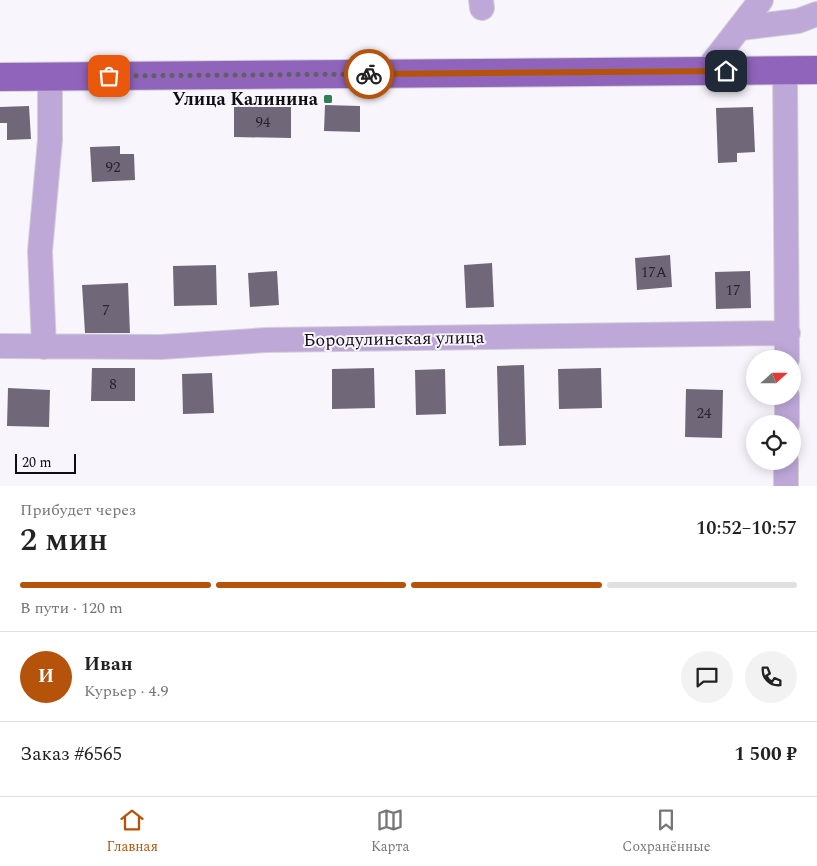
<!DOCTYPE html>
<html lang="ru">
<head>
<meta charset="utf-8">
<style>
  :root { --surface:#fff; --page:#f2f2f2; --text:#222; --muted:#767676; --line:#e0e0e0; --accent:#b45309 }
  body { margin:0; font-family:Spectral,serif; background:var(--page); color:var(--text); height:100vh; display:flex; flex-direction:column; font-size:19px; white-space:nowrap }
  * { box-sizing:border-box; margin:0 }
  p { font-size:16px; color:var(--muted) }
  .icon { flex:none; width:28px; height:28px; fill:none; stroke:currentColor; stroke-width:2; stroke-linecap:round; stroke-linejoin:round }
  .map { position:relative; height:486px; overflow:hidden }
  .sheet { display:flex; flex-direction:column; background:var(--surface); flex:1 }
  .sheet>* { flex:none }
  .needle { width:32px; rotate:69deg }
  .fabs { position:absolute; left:746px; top:350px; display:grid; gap:10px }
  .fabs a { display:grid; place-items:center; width:55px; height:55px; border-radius:50%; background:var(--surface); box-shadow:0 2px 12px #0003; font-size:25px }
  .scale { position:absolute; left:15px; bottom:12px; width:61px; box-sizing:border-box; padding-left:5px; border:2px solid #100d13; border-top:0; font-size:14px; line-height:18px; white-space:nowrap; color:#100d13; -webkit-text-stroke:4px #f8f5fc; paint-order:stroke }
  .pin { position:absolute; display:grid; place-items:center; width:42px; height:42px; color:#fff; margin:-21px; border-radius:10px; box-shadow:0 2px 8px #0006 }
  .courier { position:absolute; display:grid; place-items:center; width:50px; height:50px; margin:-25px; border:4px solid #b45309; border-radius:50%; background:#fff; color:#222; box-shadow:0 1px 6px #0007 }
  .overview em { font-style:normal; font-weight:600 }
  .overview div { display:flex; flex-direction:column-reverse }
  .overview { display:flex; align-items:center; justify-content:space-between; height:85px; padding:0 20px }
  h1 { font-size:32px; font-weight:600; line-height:38px }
  .bar { display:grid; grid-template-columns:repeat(4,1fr); gap:8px 5px; align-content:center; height:60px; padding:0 20px }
  .bar i { height:6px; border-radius:4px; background:var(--line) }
  .bar .active { background:var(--accent) }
  .bar p { grid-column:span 4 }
  .line { display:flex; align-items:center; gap:12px; padding:0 20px; border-top:1px solid var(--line) }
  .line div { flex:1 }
  .round { display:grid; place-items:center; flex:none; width:52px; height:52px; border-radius:26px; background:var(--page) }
  .menu { display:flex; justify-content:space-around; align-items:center; height:70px; border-top:1px solid var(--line); background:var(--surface); font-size:14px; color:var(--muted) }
  .menu a { display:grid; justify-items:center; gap:2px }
  .menu .active { color:var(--accent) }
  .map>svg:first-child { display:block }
</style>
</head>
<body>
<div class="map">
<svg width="817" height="486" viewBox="0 0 817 486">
  <rect width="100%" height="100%" fill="#f8f5fc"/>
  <!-- building -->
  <path fill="#706879" d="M325,105L360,106V132L324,131Z
    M29,106L31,139L7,140V123H0V107Z
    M234,106L291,107V138L234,137Z
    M753,107L755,152L737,153V162L718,163L716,108Z
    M120,146V154H134L135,180L92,182L90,147Z
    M670,255L672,287L637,290L635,258Z
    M492,263L494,307L466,308L464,265Z
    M216,265L217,305L174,306L173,266Z
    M277,271L279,305L250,307L248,273Z
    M750,271L751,308L716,309L715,272Z
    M128,283L130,333H85L82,285Z
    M524,365L526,445L499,446L497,366Z
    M92,368H135V401H91Z
    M374,368L375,408L332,409V369Z
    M601,368L602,408L559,409L558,369Z
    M445,369L446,414L416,415L415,370Z
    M212,373L214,413L183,414L182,374Z
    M8,388L50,390L49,427L7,426Z
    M686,389L723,390L722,438L685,437Z"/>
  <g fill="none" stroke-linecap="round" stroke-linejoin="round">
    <defs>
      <path id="minor" d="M481,0L482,8
        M741,28L798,21L817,14
        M706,71L761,0
        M785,71L787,359
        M0,346L161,347L266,340L788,333
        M44,347L40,251L50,140V77
        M787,424V396
        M786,486V461"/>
      <path id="major" d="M0,77L817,70"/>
    </defs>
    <!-- minor casing -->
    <use href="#minor" stroke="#d3d0d7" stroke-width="26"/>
    <!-- major casing -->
    <use href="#major" stroke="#d3d0d7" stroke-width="30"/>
    <!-- minor -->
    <use href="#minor" stroke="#bea8d8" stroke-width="24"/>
    <!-- major -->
    <use href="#major" stroke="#8f64ba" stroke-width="28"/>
  </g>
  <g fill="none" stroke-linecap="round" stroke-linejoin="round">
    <!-- done -->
    <path stroke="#615e65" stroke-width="5" stroke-dasharray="0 9" d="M109,76L369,74"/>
    <!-- route -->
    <path stroke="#b45309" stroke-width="6" d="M369,74L726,71"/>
  </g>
  <!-- markers -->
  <rect fill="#2f8254" stroke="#f8f5fc" stroke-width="2" x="323" y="94" width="10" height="10" rx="2.5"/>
  <g text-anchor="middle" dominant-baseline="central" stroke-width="4" stroke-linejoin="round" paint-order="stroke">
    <!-- number labels -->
    <g font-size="15" fill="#28242c">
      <text x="263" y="122">94</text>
      <text x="113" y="167">92</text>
      <text x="654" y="272">17А</text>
      <text x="733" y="290">17</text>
      <text x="106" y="310">7</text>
      <text x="113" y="384">8</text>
      <text x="704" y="413">24</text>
    </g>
    <!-- poi labels -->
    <g font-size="18" font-weight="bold" fill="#100d13" stroke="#f8f5fc" text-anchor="end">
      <text x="318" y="99">Улица Калинина</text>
    </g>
    <!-- street labels -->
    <g font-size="18" fill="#100d13" stroke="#f8f5fc">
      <text transform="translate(394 339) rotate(-1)">Бородулинская улица</text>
    </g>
  </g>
</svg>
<div class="fabs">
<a><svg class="needle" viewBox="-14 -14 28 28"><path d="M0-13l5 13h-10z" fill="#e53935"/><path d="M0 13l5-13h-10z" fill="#767676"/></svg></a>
<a><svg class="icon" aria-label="locate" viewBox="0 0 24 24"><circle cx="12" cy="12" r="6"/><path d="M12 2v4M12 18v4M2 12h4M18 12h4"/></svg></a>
</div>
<div class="scale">20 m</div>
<div class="pin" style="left:109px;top:76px;background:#ea580c"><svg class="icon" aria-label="bag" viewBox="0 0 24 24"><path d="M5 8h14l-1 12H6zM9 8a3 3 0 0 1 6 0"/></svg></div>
<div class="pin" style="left:726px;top:71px;background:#1f2937"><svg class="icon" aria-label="home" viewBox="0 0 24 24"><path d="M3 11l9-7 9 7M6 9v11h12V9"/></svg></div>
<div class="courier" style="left:369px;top:74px"><svg class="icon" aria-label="bike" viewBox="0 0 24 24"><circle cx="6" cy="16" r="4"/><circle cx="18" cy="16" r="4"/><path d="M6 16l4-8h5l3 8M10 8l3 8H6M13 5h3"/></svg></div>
</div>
<section class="sheet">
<div class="overview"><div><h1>2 мин</h1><p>Прибудет через</p></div><em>10:52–10:57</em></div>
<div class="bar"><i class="active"></i><i class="active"></i><i class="active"></i><i></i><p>В пути · 120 m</p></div>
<div class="line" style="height:90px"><b class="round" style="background:var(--accent);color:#fff">И</b><div><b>Иван</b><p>Курьер · 4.9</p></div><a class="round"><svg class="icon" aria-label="chat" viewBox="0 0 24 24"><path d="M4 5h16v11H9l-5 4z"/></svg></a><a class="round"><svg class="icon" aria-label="phone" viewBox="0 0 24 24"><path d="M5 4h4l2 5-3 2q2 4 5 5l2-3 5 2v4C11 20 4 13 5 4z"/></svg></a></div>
<div class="line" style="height:65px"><div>Заказ #6565</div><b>1 500 ₽</b></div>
</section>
<nav class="menu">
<a class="active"><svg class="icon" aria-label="home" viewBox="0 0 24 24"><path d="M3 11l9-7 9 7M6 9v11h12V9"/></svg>Главная</a>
<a><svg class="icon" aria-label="map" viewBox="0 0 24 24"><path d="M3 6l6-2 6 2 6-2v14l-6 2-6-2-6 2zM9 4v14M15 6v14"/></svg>Карта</a>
<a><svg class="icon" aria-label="saved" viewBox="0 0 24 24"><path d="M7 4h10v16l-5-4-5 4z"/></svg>Сохранённые</a>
</nav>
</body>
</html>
